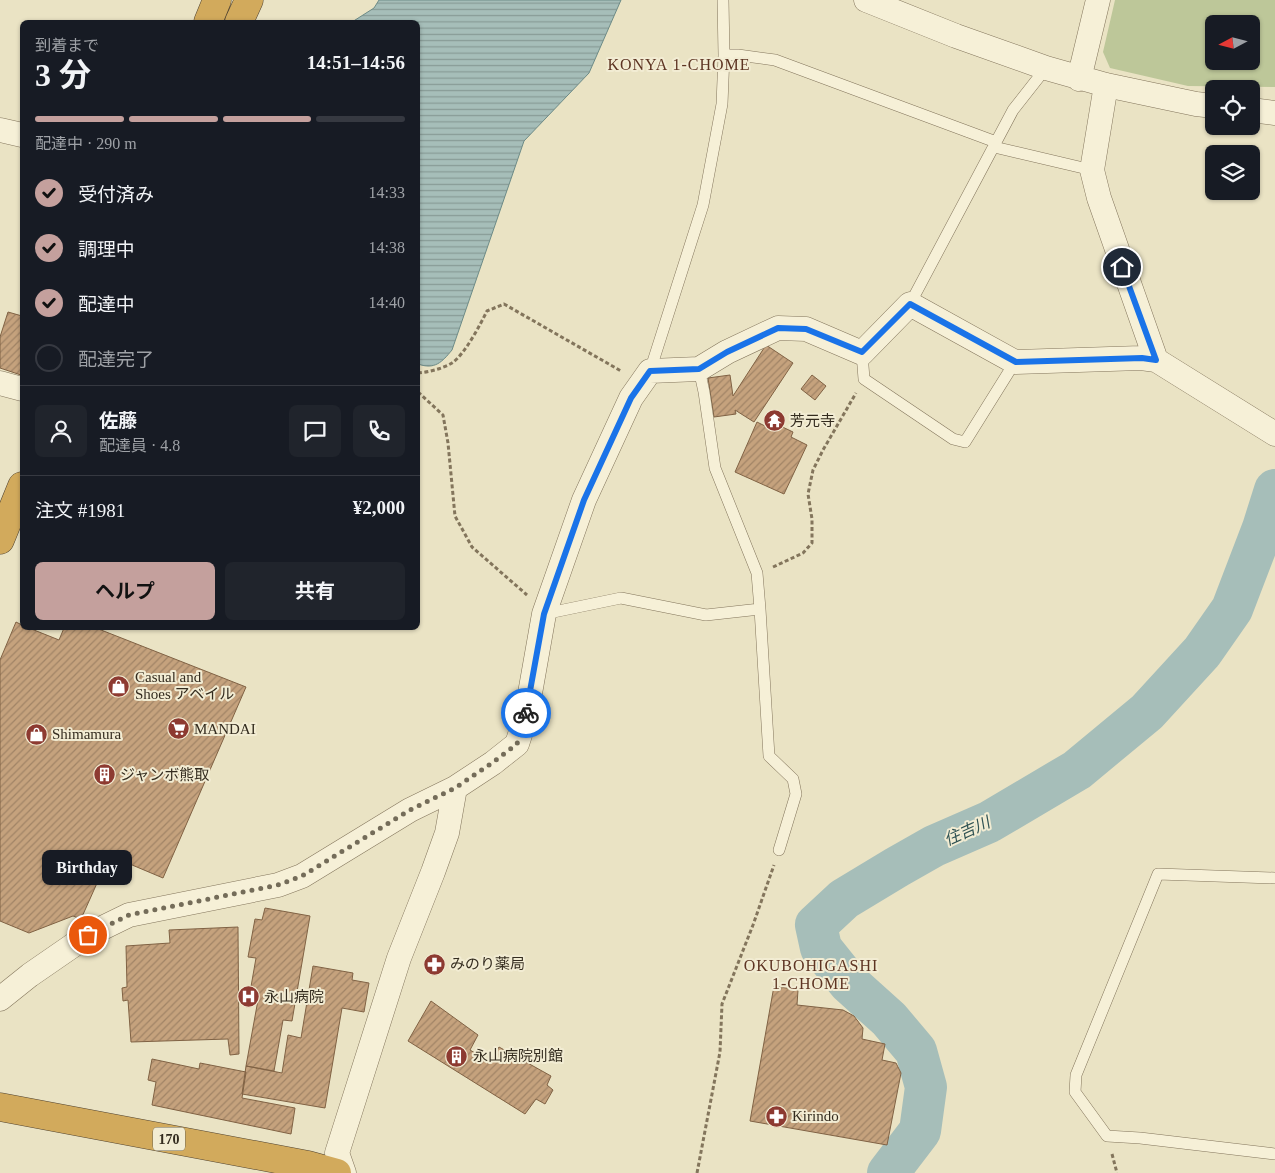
<!DOCTYPE html>
<html lang="ja">
<head>
<meta charset="utf-8">
<style>
  :root { --surface:#171b24; --page:#20242c; --text:#f1f3f6; --muted:#9ea1a6; --line:#363941; --accent:#c4a09d }
  body { margin:0; font-family:"Times New Roman","Noto Sans JP",serif; background:var(--page); color:var(--text); height:100vh; display:flex; flex-direction:column; font-size:19px; white-space:nowrap }
  * { box-sizing:border-box; margin:0 }
  p { font-size:16px; color:var(--muted) }
  .icon { flex:none; width:28px; height:28px; fill:none; stroke:currentColor; stroke-width:2; stroke-linecap:round; stroke-linejoin:round }
  .map { position:relative; flex:1; overflow:hidden }
  .panel { position:absolute; left:20px; top:20px; width:400px; height:610px; display:flex; flex-direction:column; background:var(--surface); border-radius:8px; box-shadow:0 1px 4px #0004 }
  .panel>* { flex:none }
  .needle { width:32px; rotate:263deg }
  .buttons { position:absolute; left:1205px; top:15px; display:grid; gap:10px }
  .buttons a { display:grid; place-items:center; width:55px; height:55px; border-radius:8px; background:var(--surface); box-shadow:0 1px 4px #0004; font-size:25px }
  .pin { position:absolute; display:grid; place-items:center; width:42px; height:42px; color:#fff; margin:-21px; border:2px solid #fff; border-radius:50%; box-shadow:0 1px 5px #0007 }
  .courier { position:absolute; display:grid; place-items:center; width:50px; height:50px; margin:-25px; border:4px solid #1a73e8; border-radius:50%; background:#fff; color:#222; box-shadow:0 1px 6px #0007 }
  .bubble { position:absolute; height:35px; border-radius:8px; background:var(--surface); box-shadow:0 1px 4px #0004; font-size:16px; font-weight:700; line-height:35px; text-align:center }
  .head em { font-style:normal; font-weight:700 }
  .head div { display:flex; flex-direction:column-reverse }
  .head { display:flex; align-items:center; justify-content:space-between; height:85px; padding:0 15px }
  h1 { font-size:32px; font-weight:700; line-height:38px }
  .bar { display:grid; grid-template-columns:repeat(4,1fr); gap:8px 5px; align-content:center; height:60px; padding:0 15px }
  .bar i { height:6px; border-radius:4px; background:var(--line) }
  .bar .on { background:var(--accent) }
  .bar p { grid-column:span 4 }
  .line { display:flex; align-items:center; gap:12px; padding:0 15px; border-top:1px solid var(--line) }
  .line div { flex:1 }
  .round { display:grid; place-items:center; flex:none; width:52px; height:52px; border-radius:8px; background:var(--page) }
  ol { padding:0 15px; list-style:none }
  li { display:flex; align-items:center; gap:15px; height:55px }
  li p { margin-inline-start:auto }
  li .icon { padding:5px; border-radius:50%; background:var(--accent); color:#111; stroke-width:4 }
  li:last-child { color:var(--muted) }
  li i { width:28px; height:28px; border:2px solid var(--line); border-radius:50% }
  .button { display:flex; gap:10px; margin-top:auto; padding:10px 15px }
  .button a { flex:1; height:58px; border-radius:8px; background:var(--accent); color:#111; font-size:20px; font-weight:700; line-height:58px; text-align:center }
  .button a+a { background:var(--page); color:var(--text) }
  .map>svg:first-child { display:block }
</style>
</head>
<body>
<div class="map">
<svg width="1275" height="1173" viewBox="0 0 1275 1173">
  <defs>
    <pattern id="water-rules" width="6" height="5" patternUnits="userSpaceOnUse" patternTransform="scale(1.25)"><rect width="6" height="5" fill="#a6beb9"/><path d="M0 2.5h6" fill="none" stroke="#889b96"/></pattern>
    <pattern id="building-hatch" width="6" height="6" patternUnits="userSpaceOnUse" patternTransform="scale(1.25)"><rect width="6" height="6" fill="#c5a27d"/><path d="M-1 1l2-2M0 6l6-6M5 7l2-2" fill="none" stroke="#a18466"/></pattern>
  </defs>
  <rect width="100%" height="100%" fill="#eae3c4"/>
  <!-- green -->
  <path fill="#bdc799" fill-rule="evenodd" d="M1115,0H1275V87L1188,86L1110,68L1103,52ZM1214,24H1251V61H1214Z"/>
  <!-- water -->
  <path fill="url(#water-rules)" stroke="#6d8b87" d="M379,0H621L589,73L524,141L452,350C442,362 435,370 418,364V22H352L374,8Z"/>
  <g fill="none" stroke-linecap="round" stroke-linejoin="round">
    <!-- river -->
    <path stroke="#a6beb9" stroke-width="42" d="M888,1173L920,1131L926,1087L916,1051L889,1019L849,983L821,948L816,925L844,899L897,867L934,846L989,822L1077,770L1147,712L1202,652L1232,609L1263,528L1275,490"/>
  </g>
  <!-- building -->
  <path fill="url(#building-hatch)" stroke="#806244" d="M8,312L22,316V369L21,375L0,368V337Z
    M766,345L793,363L754,422L735,410L736,414L714,417L708,378L730,375L733,396Z
    M812,375L826,386L815,400L801,389Z
    M757,422L771,429L774,423L793,432L791,437L807,445L784,494L735,472Z
    M16,622L22,625V628H29L59,640L64,628H96L246,687L163,878L125,862L102,872L81,919L73,916L29,933L0,921V660Z
    M265,908L310,916L292,1021L283,1020L274,1071L246,1066L258,1000L249,998L256,958L248,957L255,919L262,920Z
    M238,927L239,1054L230,1055L228,1039L131,1042L128,1000L123,1001L122,988L127,987L126,946L170,943L169,930Z
    M313,966L353,973L352,980L369,983L364,1012L342,1008L325,1108L242,1094L246,1066L282,1073L288,1035L301,1038Z
    M774,986L798,990L797,1005L843,1010L854,1016L863,1028L862,1039L885,1044L882,1060L896,1063L901,1073L887,1145L750,1121Z
    M431,1001L478,1035L470,1050L490,1062L499,1047L551,1076L547,1085L553,1090L545,1104L536,1099L525,1114L408,1041Z
    M152,1059L199,1069L200,1063L246,1072L242,1098L295,1108L291,1134L152,1105L156,1082L148,1080Z"/>
  <g fill="none" stroke-linecap="round" stroke-linejoin="round">
    <defs>
      <path id="lane" d="M724,55H738L775,60L996,142
        M994,147L1092,170
        M910,304L1013,110L1046,68
        M862,353L864,379L953,439L965,442L1015,362
        M699,369L704,392L715,468L757,573L760,609L769,756L793,779L796,794L779,850
        M650,371L703,205L722,104L724,55L723,0
        M544,614L621,598L706,615L760,609
        M1275,878L1158,874L1076,1075L1075,1092L1107,1136L1140,1138L1275,1154"/>
      <path id="street" d="M866,0L956,36L1046,68L1106,85L1196,104L1214,106
        M1079,79L1098,0
        M1106,85L1092,170L1099,198L1156,360
        M1251,110L1275,113
        M0,130L22,135
        M0,383L22,389
        M0,999L30,975L88,935L129,915L278,885L302,876L410,810L455,788L493,763L517,744L526,716L544,614L584,500L631,398L650,371L699,369L727,352L778,328L806,329L862,353L910,304L1015,362L1141,358L1156,360L1275,434
        M344,1173L337,1153L399,958L433,872L447,833L455,788"/>
      <path id="highway" d="M208,22L217,0
        M239,22L249,0
        M0,540L22,486
        M0,1107L308,1165L337,1173"/>
    </defs>
    <!-- lane casing -->
    <use href="#lane" stroke="#83755c" stroke-width="12"/>
    <!-- street casing -->
    <use href="#street" stroke="#83755c" stroke-width="25"/>
    <!-- highway casing -->
    <use href="#highway" stroke="#514330" stroke-width="29"/>
    <!-- path -->
    <path stroke="#83755c" stroke-width="3" stroke-dasharray="4 2.5" stroke-linecap="butt" d="M418,373C428,372 442,369 452,363C465,354 480,325 487,311L504,304L621,371
      M418,392L443,415L448,443L455,516L472,547L527,595
      M773,567L803,553L812,543V519L808,494L813,470L823,450L856,393
      M1112,1154L1117,1173
      M697,1173L720,1052L722,1004L753,925L774,865"/>
    <!-- lane -->
    <use href="#lane" stroke="#f6f0d7" stroke-width="11"/>
    <!-- street -->
    <use href="#street" stroke="#f6f0d7" stroke-width="24"/>
    <!-- highway -->
    <use href="#highway" stroke="#d2aa5c" stroke-width="28"/>
  </g>
  <g fill="none" stroke-linecap="round" stroke-linejoin="round">
    <!-- done -->
    <path stroke="#746c59" stroke-width="5" stroke-dasharray="0 9" d="M88,935L129,915L278,885L302,876L410,810L455,788L492,763L517,744L526,713"/>
    <!-- route -->
    <path stroke="#1a73e8" stroke-width="6" d="M526,713L544,614L584,500L631,398L650,371L699,369L727,352L778,328L806,329L862,352L910,304L1016,362L1142,358L1156,360L1122,267"/>
  </g>
  <!-- icons -->
  <defs>
    <symbol id="temple-disc" viewBox="-11 -11 22 22"><circle r="9.5" fill="#8d3a31" stroke="#f2ecd3"/><path d="M0-6L5-2H3V0L6.5 2.5H4V6H1.5V3h-3V6H-4V2.5H-6.5L-3 0V-2H-5Z" fill="#fff"/></symbol>
    <symbol id="shop-disc" viewBox="-11 -11 22 22"><circle r="9.5" fill="#8d3a31" stroke="#f2ecd3"/><path d="M-5-2.5h2.3a2.7 3.5 0 0 1 5.4 0H5L5.5 6h-11ZM-1.5-2.5h3a1.5 2.3 0 0 0-3 0Z" fill="#fff"/></symbol>
    <symbol id="supermarket-disc" viewBox="-11 -11 22 22"><circle r="9.5" fill="#8d3a31" stroke="#f2ecd3"/><path d="M-6-5.5h2.5l.6 2H6L4.5 2H-2.5L-4.4-4H-6ZM-1.5 3.2a1.3 1.3 0 1 0 .1 0ZM3 3.2a1.3 1.3 0 1 0 .1 0Z" fill="#fff"/></symbol>
    <symbol id="building-disc" viewBox="-11 -11 22 22"><circle r="9.5" fill="#8d3a31" stroke="#f2ecd3"/><path d="M-4-6H4V6H1V3H-1V6H-4ZM-2.5-4.3h1.7v1.8h-1.7ZM.8-4.3h1.7v1.8H.8ZM-2.5-1h1.7V.8h-1.7ZM.8-1h1.7V.8H.8Z" fill="#fff"/></symbol>
    <symbol id="pharmacy-disc" viewBox="-11 -11 22 22"><circle r="9.5" fill="#8d3a31" stroke="#f2ecd3"/><path d="M-2-6h4v4h4v4h-4v4h-4v-4h-4v-4h4Z" fill="#fff"/></symbol>
    <symbol id="hospital-disc" viewBox="-11 -11 22 22"><circle r="9.5" fill="#8d3a31" stroke="#f2ecd3"/><path d="M-5-5h3v3.5h4V-5h3V5h-3V1.5h-4V5h-3Z" fill="#fff"/></symbol>
  </defs>
  <g fill-rule="evenodd">
    <use href="#temple-disc" x="762" y="408" width="25" height="25"/>
    <use href="#shop-disc" x="106" y="674" width="25" height="25"/>
    <use href="#supermarket-disc" x="166" y="716" width="25" height="25"/>
    <use href="#shop-disc" x="24" y="722" width="25" height="25"/>
    <use href="#building-disc" x="92" y="762" width="25" height="25"/>
    <use href="#pharmacy-disc" x="422" y="952" width="25" height="25"/>
    <use href="#hospital-disc" x="236" y="984" width="25" height="25"/>
    <use href="#building-disc" x="444" y="1044" width="25" height="25"/>
    <use href="#pharmacy-disc" x="764" y="1104" width="25" height="25"/>
  </g>
  <g text-anchor="middle" dominant-baseline="central" stroke-width="4" stroke-linejoin="round" paint-order="stroke">
    <!-- shield labels -->
    <rect fill="#f2ecd3" stroke="#6d6655" stroke-width="1" x="153" y="1127.5" width="32" height="23" rx="4"/>
    <g font-size="14" font-weight="bold" fill="#342c1f">
      <text x="169" y="1139">170</text>
    </g>
    <!-- poi labels -->
    <g font-size="15" fill="#342c1f" stroke="#f2ecd3" text-anchor="start">
      <text x="790" y="421">芳元寺</text>
      <text x="135" y="677">Casual and<tspan x="135" dy="17">Shoes アベイル</tspan></text>
      <text x="194" y="729">MANDAI</text>
      <text x="52" y="734">Shimamura</text>
      <text x="120" y="775">ジャンボ熊取</text>
      <text x="450" y="964">みのり薬局</text>
      <text x="264" y="997">永山病院</text>
      <text x="473" y="1056">永山病院別館</text>
      <text x="792" y="1116">Kirindo</text>
    </g>
    <!-- neighbourhood labels -->
    <g font-size="16" letter-spacing="1" fill="#5d3422" stroke="#f2ecd3">
      <text x="679" y="64">KONYA 1-CHOME</text>
      <text x="811" y="965">OKUBOHIGASHI<tspan x="811" dy="18">1-CHOME</tspan></text>
    </g>
    <!-- water labels -->
    <g font-size="16" font-style="italic" fill="#2f5253" stroke="#f2ecd3">
      <text transform="translate(967 831) rotate(-24)">住吉川</text>
    </g>
  </g>
</svg>
<div class="buttons">
<a><svg class="needle" viewBox="-14 -14 28 28"><path d="M0-13l5 13h-10z" fill="#e53935"/><path d="M0 13l5-13h-10z" fill="#9ea1a6"/></svg></a>
<a><svg class="icon" aria-label="locate" viewBox="0 0 24 24"><circle cx="12" cy="12" r="6"/><path d="M12 2v4M12 18v4M2 12h4M18 12h4"/></svg></a>
<a><svg class="icon" aria-label="layers" viewBox="0 0 24 24"><path d="M12 4l9 5-9 5-9-5zM3 14l9 5 9-5"/></svg></a>
</div>
<div class="pin" style="left:88px;top:935px;background:#ea580c"><svg class="icon" aria-label="bag" viewBox="0 0 24 24"><path d="M5 8h14l-1 12H6zM9 8a3 3 0 0 1 6 0"/></svg></div>
<div class="pin" style="left:1122px;top:267px;background:#1f2937"><svg class="icon" aria-label="home" viewBox="0 0 24 24"><path d="M3 11l9-7 9 7M6 9v11h12V9"/></svg></div>
<div class="courier" style="left:526px;top:713px"><svg class="icon" aria-label="bike" viewBox="0 0 24 24"><circle cx="6" cy="16" r="4"/><circle cx="18" cy="16" r="4"/><path d="M6 16l4-8h5l3 8M10 8l3 8H6M13 5h3"/></svg></div>
<div class="bubble" style="left:42px;top:850px;width:90px">Birthday</div>
<section class="panel">
<div class="head"><div><h1>3 分</h1><p>到着まで</p></div><em>14:51–14:56</em></div>
<div class="bar"><i class="on"></i><i class="on"></i><i class="on"></i><i></i><p>配達中 · 290 m</p></div>
<ol>
<li><svg class="icon" aria-label="check" viewBox="0 0 24 24"><path d="M5 12l5 5 9-10"/></svg>受付済み<p>14:33</p></li>
<li><svg class="icon" aria-label="check" viewBox="0 0 24 24"><path d="M5 12l5 5 9-10"/></svg>調理中<p>14:38</p></li>
<li><svg class="icon" aria-label="check" viewBox="0 0 24 24"><path d="M5 12l5 5 9-10"/></svg>配達中<p>14:40</p></li>
<li><i></i>配達完了</li>
</ol>
<div class="line" style="height:90px"><a class="round"><svg class="icon" aria-label="person" viewBox="0 0 24 24"><circle cx="12" cy="8" r="4"/><path d="M4 21q1-7 8-7t8 7"/></svg></a><div><b>佐藤</b><p>配達員 · 4.8</p></div><a class="round"><svg class="icon" aria-label="chat" viewBox="0 0 24 24"><path d="M4 5h16v11H9l-5 4z"/></svg></a><a class="round"><svg class="icon" aria-label="phone" viewBox="0 0 24 24"><path d="M5 4h4l2 5-3 2q2 4 5 5l2-3 5 2v4C11 20 4 13 5 4z"/></svg></a></div>
<div class="line" style="height:65px"><div>注文 #1981</div><b>¥2,000</b></div>
<div class="button"><a>ヘルプ</a><a>共有</a></div>
</section>
</div>
</body>
</html>
